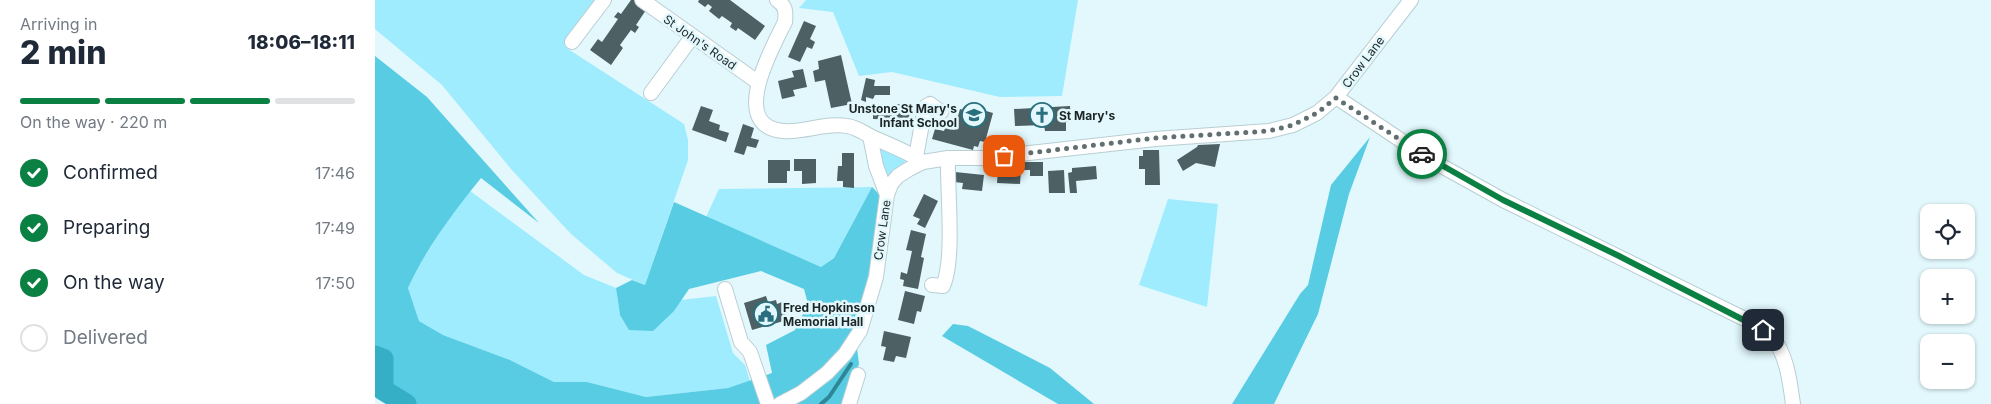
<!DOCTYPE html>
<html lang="en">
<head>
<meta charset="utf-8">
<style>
  :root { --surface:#fff; --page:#f6f6f7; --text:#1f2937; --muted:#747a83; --line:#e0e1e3; --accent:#0b8043 }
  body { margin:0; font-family:Inter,sans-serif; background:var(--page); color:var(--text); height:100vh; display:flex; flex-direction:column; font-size:19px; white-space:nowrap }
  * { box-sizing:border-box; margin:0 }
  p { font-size:16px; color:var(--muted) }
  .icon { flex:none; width:28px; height:28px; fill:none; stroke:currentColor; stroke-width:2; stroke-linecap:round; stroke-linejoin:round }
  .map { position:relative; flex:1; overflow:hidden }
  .side { display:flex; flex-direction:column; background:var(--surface); width:375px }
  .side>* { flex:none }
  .controls { position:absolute; left:1545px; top:204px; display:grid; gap:10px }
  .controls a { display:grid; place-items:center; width:55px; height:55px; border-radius:10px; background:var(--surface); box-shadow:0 1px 4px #0004; font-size:25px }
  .pin { position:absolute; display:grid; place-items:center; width:42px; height:42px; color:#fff; margin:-21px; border-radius:10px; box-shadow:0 2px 8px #0006 }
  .courier { position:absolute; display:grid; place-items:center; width:50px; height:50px; margin:-25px; border:4px solid #0b8043; border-radius:50%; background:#fff; color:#222; box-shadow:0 1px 6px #0007 }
  .overview em { font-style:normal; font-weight:800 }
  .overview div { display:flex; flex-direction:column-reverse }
  .overview { display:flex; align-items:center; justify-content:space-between; height:85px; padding:0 20px }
  h1 { font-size:32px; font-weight:800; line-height:38px }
  .bar { display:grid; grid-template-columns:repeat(4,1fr); gap:8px 5px; align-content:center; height:60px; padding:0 20px }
  .bar i { height:6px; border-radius:4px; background:var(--line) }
  .bar .current { background:var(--accent) }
  .bar p { grid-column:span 4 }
  ol { padding:0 20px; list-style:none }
  li { display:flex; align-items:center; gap:15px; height:55px }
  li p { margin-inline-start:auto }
  li .icon { padding:5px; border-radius:50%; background:var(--accent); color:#fff; stroke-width:4 }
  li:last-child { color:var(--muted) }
  li i { width:28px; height:28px; border:2px solid var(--line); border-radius:50% }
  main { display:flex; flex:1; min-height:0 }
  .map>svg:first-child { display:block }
</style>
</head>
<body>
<main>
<section class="side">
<div class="overview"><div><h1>2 min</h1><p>Arriving in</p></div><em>18:06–18:11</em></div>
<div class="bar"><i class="current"></i><i class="current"></i><i class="current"></i><i></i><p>On the way · 220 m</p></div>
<ol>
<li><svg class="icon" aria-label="check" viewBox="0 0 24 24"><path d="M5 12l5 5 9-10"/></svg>Confirmed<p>17:46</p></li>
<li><svg class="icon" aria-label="check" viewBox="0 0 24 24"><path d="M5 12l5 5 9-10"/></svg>Preparing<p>17:49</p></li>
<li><svg class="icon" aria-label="check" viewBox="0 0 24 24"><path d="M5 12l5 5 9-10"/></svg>On the way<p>17:50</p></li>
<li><i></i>Delivered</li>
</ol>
</section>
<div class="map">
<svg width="1616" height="404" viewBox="0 0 1616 404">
  <rect width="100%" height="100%" fill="#e2f8fd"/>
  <!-- green -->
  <path fill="#9eecfd" d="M0,0H220L198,33L193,49L309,124L313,140V160L270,285L242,273L196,234L136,169L67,85L0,29Z
    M431,0H703L687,96L625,97L517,72L484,76L458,12L424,8Z
    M507,148L530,158V162L519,170L513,177H508L503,149Z
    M497,187L459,258L446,267L331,217L344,189Z
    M95,191L209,275L241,288L245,315L299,311L306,300L341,296L358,353L370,365L375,381L353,388L271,397L212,382H179L135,360L68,335L44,321L33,288C50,253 71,221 95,191Z
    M793,199L843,204L832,307L764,285Z
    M0,356L8,359V390L0,392Z"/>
  <!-- forest -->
  <path fill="#58cce3" d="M0,56L52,97L164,223L106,178C78,213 52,247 33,288L44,321L68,335L135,360L179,382H212L271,397L353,388L397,373L391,345L420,330L433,304L429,289L386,271L314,289L299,311L278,331L254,330L245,315L241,288L257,280L270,285L299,202L446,267L459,258L497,187L505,195L495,274L479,324L484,364L470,404H40L32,402L11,390L10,357L0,353Z
    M995,137L974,194L943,314L899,404H857L925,294L933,285L956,185Z
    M578,324L593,326L675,368L719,404H683L567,336Z"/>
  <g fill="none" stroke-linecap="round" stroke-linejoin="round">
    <!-- stream -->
    <path stroke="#2e8696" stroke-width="4" d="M446,404L454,397L476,364"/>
    <!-- river -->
    <path stroke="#35afc6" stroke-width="21" d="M0,356L8,359V390L31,404"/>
  </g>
  <!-- building -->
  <path fill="#4d6064" d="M256,0H263L273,7L261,25L264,27L260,33L256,30L245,45L248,48L236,65L215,50L223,39L227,42L243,19L239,17L243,12L246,14Z
    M324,0H355L390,26L380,40L363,28L361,31L355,27L357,23L347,16L344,19L334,11L337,7L333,4L330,7L323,2Z
    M429,21L441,26L435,39L440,42L437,49L432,47L425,62L413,57Z
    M466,55L477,104L456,108L450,80L440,82L438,71L444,69L443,61Z
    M428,69L432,87L418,90L420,96L407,99L403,81L419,77L417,71Z
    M491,78L500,80L499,86H515V95H500L498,99L491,97V102L486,100Z
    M498,104H510V108H521V104L535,105L534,120L498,119Z
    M326,106L338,110L334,121L345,125L344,130L354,133L351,142L317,130Z
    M695,106L696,122H691V131H670L669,125L640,126L639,109Z
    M585,109L603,114L604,109L618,113L610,142L605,141L603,147L599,146L598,150L557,139L560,129L569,131L570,128L579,130Z
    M368,124L379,128L376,138L384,140L381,148L372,146L369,155L359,152Z
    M845,144L840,167L821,163L808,171L802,160L822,147L823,145Z
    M768,150H784L785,185H770V169H764V156H768Z
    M467,153H479V188L468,187V181H462L463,166H467Z
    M419,159H441V183L427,184V171H419Z
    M393,160H415V171H412V183H393Z
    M647,162H668V176H655V170H648Z
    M721,166L722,179L701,181L702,193H695L693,173L697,172V168Z
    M623,169L646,170L645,184L622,183Z
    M689,170L690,193H674L673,171Z
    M580,172L609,175L607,191L587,189L588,183L579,182Z
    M549,194L563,201L550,228L542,224L545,219L538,216Z
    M536,230L551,234L546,257L549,258L543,289L528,286L529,280L525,279L526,272L532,274L537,251L531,250Z
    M530,291L550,296L546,312L542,311L539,324L523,320Z
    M391,296L393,302L401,300L402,304L407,302L412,320L377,330L369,303Z
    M509,331L536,337L531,358L521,356L519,362L508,360L511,347L506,346Z"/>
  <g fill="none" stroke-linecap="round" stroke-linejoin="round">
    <defs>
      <path id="minor" d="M267,0L384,83
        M402,0C411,6 411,12 410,22C397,48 353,126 408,131C430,133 450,122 472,126C481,127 489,133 497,137C514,145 532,151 548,162
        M197,42L229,0
        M276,93L317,37
        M961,97L1054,159L1128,200L1380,324C1385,328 1392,331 1396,336C1412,353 1415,383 1418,404
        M495,136L501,166L512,195
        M541,157L550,107L555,104L566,112
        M557,285L568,286C580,259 572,190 573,158
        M350,289L366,342L375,352L393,404
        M405,404L426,393L452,373L470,354L485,331L501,277L512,195L516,184L523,176L534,169L548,162L573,158H610L780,139L894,131L918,125L942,113L961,97L1036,0
        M474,404L483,375"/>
    </defs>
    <!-- minor casing -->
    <use href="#minor" stroke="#b9ced3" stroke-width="16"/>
    <!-- minor -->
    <use href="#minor" stroke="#fff" stroke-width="14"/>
  </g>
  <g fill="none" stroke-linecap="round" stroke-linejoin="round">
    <!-- done -->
    <path stroke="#626f71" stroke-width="5" stroke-dasharray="0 9" d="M629,156L780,138L894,131L918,125L942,113L961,98L1047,154"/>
    <!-- route -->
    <path stroke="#0b8043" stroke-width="6" d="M1047,154L1128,200L1244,256L1388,330"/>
  </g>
  <!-- icons -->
  <defs>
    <symbol id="school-ring" viewBox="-11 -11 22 22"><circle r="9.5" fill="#e2f8fd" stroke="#296f7d" stroke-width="1.5"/><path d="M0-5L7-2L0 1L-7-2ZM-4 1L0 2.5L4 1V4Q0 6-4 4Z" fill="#296f7d"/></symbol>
    <symbol id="church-ring" viewBox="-11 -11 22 22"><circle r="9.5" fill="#e2f8fd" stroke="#296f7d" stroke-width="1.5"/><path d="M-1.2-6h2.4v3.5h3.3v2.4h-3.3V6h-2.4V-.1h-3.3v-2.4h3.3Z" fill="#296f7d"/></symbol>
    <symbol id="civic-ring" viewBox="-11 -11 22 22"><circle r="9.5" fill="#e2f8fd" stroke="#296f7d" stroke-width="1.5"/><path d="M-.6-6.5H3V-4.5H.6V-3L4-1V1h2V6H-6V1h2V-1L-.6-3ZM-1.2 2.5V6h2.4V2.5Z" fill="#296f7d"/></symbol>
  </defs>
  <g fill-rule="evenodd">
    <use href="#school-ring" x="585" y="101" width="28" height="28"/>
    <use href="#church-ring" x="653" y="101" width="28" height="28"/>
    <use href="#civic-ring" x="377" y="300" width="28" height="28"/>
  </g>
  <g text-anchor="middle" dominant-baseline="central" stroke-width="5" stroke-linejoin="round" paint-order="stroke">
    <!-- street labels -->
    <g font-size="12" fill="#1d2526" stroke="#e2f8fd">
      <text transform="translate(325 42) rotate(35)">St John's Road</text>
      <text transform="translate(988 62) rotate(-53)">Crow Lane</text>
      <text transform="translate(507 230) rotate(-82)">Crow Lane</text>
    </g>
    <!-- poi labels -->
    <g font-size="12" font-weight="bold" fill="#1d2526" stroke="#e2f8fd" text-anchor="start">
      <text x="582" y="108" text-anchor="end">Unstone St Mary's<tspan x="582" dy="14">Infant School</tspan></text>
      <text x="684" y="115">St Mary's</text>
      <text x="408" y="307">Fred Hopkinson<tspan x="408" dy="14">Memorial Hall</tspan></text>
    </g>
  </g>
</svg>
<div class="controls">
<a><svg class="icon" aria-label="locate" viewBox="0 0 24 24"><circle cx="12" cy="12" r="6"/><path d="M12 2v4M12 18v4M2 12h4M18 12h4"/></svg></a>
<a>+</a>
<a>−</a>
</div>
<div class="pin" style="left:629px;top:156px;background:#ea580c"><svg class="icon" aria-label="bag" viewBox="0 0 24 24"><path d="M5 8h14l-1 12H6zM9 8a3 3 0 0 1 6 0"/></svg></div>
<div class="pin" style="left:1388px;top:330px;background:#1f2937"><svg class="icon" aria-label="home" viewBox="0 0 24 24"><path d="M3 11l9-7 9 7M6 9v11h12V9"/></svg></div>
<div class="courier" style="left:1047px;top:154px"><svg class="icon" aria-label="car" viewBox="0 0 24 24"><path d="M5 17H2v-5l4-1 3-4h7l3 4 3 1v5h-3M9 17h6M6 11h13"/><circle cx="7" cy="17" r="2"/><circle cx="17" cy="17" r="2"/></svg></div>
</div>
</main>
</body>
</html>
